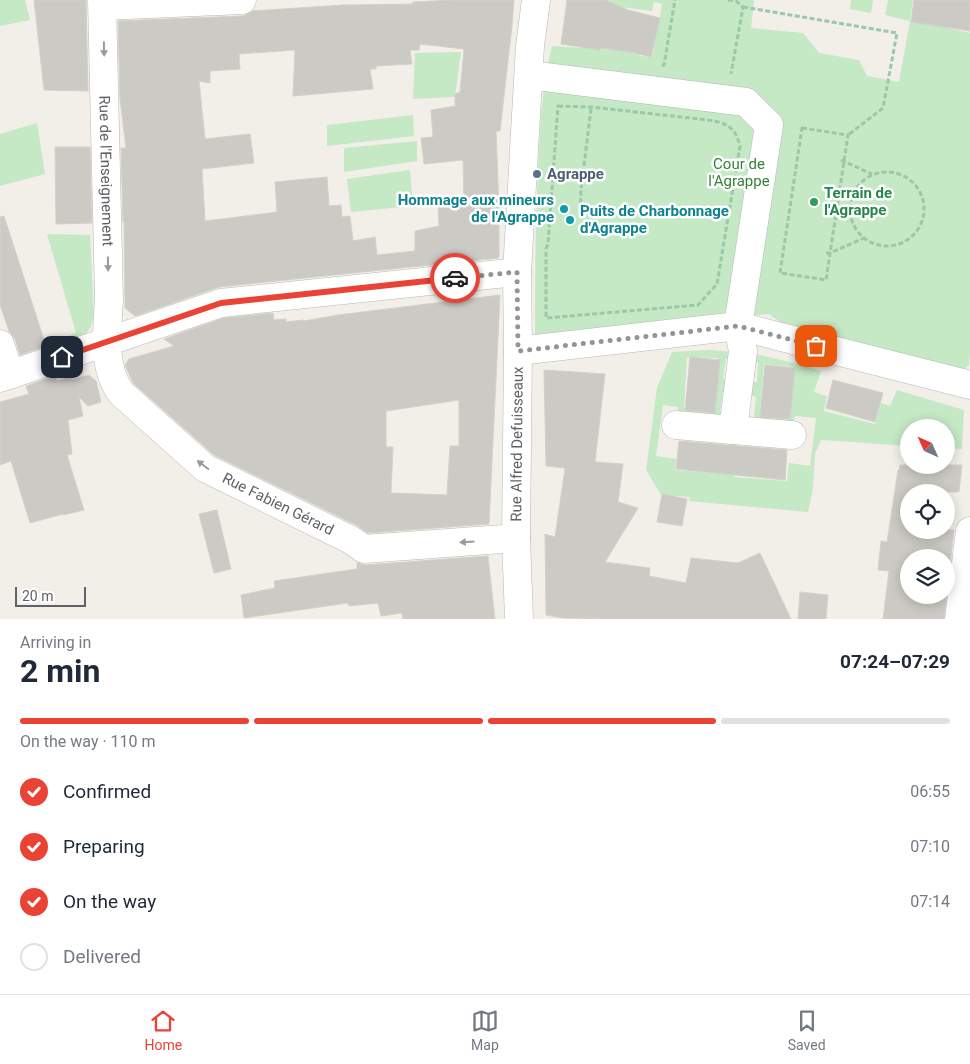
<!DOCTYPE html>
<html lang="en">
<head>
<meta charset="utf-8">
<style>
  :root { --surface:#fff; --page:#f2f2f3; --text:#1f2937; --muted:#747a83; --line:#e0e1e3; --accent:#ea4335 }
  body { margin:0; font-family:Roboto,sans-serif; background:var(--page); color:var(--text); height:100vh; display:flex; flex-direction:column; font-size:19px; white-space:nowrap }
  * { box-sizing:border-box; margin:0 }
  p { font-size:16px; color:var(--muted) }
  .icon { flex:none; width:28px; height:28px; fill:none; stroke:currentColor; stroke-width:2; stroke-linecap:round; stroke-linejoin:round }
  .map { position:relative; height:619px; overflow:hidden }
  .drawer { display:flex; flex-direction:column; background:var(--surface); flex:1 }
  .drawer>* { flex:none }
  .needle { width:32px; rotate:315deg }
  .buttons { position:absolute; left:900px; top:419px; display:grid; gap:10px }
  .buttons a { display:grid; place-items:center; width:55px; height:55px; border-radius:50%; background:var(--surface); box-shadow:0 2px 12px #0003; font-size:25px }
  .scale { position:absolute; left:15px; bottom:12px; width:71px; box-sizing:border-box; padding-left:5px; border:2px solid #5f6368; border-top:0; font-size:14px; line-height:18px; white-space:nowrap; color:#5f6368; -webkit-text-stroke:4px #fff; paint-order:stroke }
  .pin { position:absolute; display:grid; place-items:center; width:42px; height:42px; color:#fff; margin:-21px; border-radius:10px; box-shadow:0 2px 8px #0006 }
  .courier { position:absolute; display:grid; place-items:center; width:50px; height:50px; margin:-25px; border:4px solid #ea4335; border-radius:50%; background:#fff; color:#222; box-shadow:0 1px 6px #0007 }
  .overview em { font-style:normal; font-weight:700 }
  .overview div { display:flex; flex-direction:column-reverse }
  .overview { display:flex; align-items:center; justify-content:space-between; height:85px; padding:0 20px }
  h1 { font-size:32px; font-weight:700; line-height:38px }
  .bar { display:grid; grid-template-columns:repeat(4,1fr); gap:8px 5px; align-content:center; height:60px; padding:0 20px }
  .bar i { height:6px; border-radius:4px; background:var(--line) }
  .bar .active { background:var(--accent) }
  .bar p { grid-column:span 4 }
  ol { padding:0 20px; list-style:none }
  li { display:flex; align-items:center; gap:15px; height:55px }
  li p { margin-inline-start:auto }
  li .icon { padding:5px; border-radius:50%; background:var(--accent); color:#fff; stroke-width:4 }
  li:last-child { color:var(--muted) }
  li i { width:28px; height:28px; border:2px solid var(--line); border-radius:50% }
  .tab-bar { display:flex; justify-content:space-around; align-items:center; height:70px; border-top:1px solid var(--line); background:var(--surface); font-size:14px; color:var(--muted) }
  .tab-bar a { display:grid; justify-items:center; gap:2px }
  .tab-bar .active { color:var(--accent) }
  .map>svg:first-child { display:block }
</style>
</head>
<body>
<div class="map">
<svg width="970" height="619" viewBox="0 0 970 619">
  <rect width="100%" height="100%" fill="#f1efe8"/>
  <!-- green -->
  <path fill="#c5e8c5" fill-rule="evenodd" d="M0,0H25L30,20L0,26Z
    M608,0H754L751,28L803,33L819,53L859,60L867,76L899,82L910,21L885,15L888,0H913L910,20L970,33V351L969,365L961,372L784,325L769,314L535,340C535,285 535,230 538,175C540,129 541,90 552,46L618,50L659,22L662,4L654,2L652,11L605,5ZM643,38L655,40L652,57L640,56Z
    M851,0H873L871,13L850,9Z
    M461,52L455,97L413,99L415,53Z
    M413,115L414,136L327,146V125Z
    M37,123L45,174L0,186V134Z
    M417,141V161L344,172V148Z
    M410,170L413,206L351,212L347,179Z
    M47,234L90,235L94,315C90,333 86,336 70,342L68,336L76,333Z
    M708,350L733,352L732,359L726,358L723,379L730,380L729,392H723L720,412L729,413L728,416L678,413V407L663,405L656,456L676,459L675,470L726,474L729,443L745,441V445H737L734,477L787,481L789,463L810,466L816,418L795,416L793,427L752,422L747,416L754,417L756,397L749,395V382H757L758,363H751V353L802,365L821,371L814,392L827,396L824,411L875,424L881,403L890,406L897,390L964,410L962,449L946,448V428H909V446L821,440L815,454L813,489L808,512L689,501L690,497L661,495L646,470L657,388L672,352ZM687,357L718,358L716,410L684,408ZM764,364L793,367L789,417L760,414Z"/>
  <!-- building -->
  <path fill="#cccac5" stroke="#d6d1c6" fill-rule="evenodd" d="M34,0H86L88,91L44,90Z
    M452,0H514L512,26L500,131H496L499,209V256L498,258L219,287L135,316L125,308L124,222H123L121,148H126L120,98L118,21L243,16L252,11L343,5L413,4V2ZM420,44L464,49L460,92L455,94V106L431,110L433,137L421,138L424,164L463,160L464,202L438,206L439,226L415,231V251L377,255L375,237L353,241L350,216L342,217L341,205L329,206L327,177L275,182L277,212L205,221L202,169L254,163L250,134L205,139L199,81L210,83V71L240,69L239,54L295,50L293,96L373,89L370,69H376V66L412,64L410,50H419Z
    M567,0H606L628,10L660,18L651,57L631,52L600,48V50L561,44Z
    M914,0H970V31L911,22Z
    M55,147H90L92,223L56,224Z
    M4,216L46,346L20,355L15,339L9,331L0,305V217Z
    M500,295L489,524L368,533L358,526L214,455L133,383L125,365L129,359L174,346L164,339L224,318L273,313L274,320L286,319V322L304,320V321L338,315ZM459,400V446H450L447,495L391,493L393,447H386V411Z
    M690,357L720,360L715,413L685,410Z
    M765,365L795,368L790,419L760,417Z
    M544,370L605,374L595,462L623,464L618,502L638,508L605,562L650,568L649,576L686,583L691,558L738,563L760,553L791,619H611L563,618L546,615L545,534L555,537L565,468L546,466Z
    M89,375L96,381L101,402L88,406L79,397L83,416L68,420L72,454L67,455L84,510L63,515V514L30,523L11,461L0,465V402L29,394L26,386L55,376L57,381L70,377L72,380Z
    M833,380L883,393L875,422L826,408Z
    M679,441L787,450L785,480L676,469Z
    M900,465H962L959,492H909V530H954L944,619H883L889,571L878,570L881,541L887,542L898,470H899ZM909,558H946V595H909Z
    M662,494L687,499L682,526L657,522Z
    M217,510L231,569L214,573L199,514Z
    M488,556L495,619H403L402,613L381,616L378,603L349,606L348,603L244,618L241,595L275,588L274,581L357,569V563L365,565Z
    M800,592L828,595L826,619H798Z"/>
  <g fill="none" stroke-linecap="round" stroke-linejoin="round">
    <defs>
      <g id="minor">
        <path id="s1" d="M102,0L109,300C107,330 102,367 121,393L205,468L351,540L364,549L516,538"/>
        <path d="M103,6L242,0"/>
        <path d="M529,75L746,102L769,125L738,326L743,351L733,430L676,425"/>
        <path d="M0,344L10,375"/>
        <path d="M518,351L738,326L970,385"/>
        <path d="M0,378L221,303L517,272"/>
        <path d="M733,430L792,435"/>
        <path id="s2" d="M519,619L516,538L518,351L517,272L530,46L536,0"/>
        <path d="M959,619L970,531"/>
      </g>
    </defs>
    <!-- minor casing -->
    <use href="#minor" stroke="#b5b8bc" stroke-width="29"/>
    <!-- path -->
    <path stroke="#9cc7a9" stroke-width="3" stroke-dasharray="5 2.5" stroke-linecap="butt" d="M728,0L736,1L743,7L731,74
      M743,7L897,33L883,108L848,135
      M662,66L664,65L675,0
      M558,106L591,107L708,120C727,123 735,127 740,146L717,284L698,305L546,318V249L548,244Z
      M802,128L848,135L826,280L780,273Z
      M841,160L872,174
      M850 209a37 37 0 1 1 74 0a37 37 0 1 1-74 0Z
      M580,218L581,189L591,109
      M826,253H830L864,238"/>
    <!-- minor -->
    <use href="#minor" stroke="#fff" stroke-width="28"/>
  </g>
  <!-- one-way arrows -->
  <defs><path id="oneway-solid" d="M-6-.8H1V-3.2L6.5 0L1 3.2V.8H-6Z" transform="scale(1.25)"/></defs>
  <g fill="#979a9d">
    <use href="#oneway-solid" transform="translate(104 49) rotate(89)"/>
    <use href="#oneway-solid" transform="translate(108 264) rotate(89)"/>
    <use href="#oneway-solid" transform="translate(203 465) rotate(-143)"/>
    <use href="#oneway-solid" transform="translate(467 542) rotate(176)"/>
  </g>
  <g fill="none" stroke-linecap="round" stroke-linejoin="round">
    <!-- done -->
    <path stroke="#929495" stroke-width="5" stroke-dasharray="0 9" d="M455,278L517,272L518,351L738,326L816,346"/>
    <!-- route -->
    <path stroke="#ea4335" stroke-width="6" d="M62,357L221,303L455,278"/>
  </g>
  <!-- markers -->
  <circle fill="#5c6f8a" stroke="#fff" stroke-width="2" cx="537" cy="174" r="5"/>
  <circle fill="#2e9e5b" stroke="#fff" stroke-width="2" cx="814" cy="202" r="5"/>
  <g fill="#0f9aa8" stroke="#fff" stroke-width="2">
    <circle cx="564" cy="209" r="5"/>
    <circle cx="570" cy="220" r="5"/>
  </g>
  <g text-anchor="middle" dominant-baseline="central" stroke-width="5" stroke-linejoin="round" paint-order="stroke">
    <!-- park labels -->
    <g font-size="15" fill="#348238" stroke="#fff">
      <text x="739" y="164">Cour de<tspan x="739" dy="17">l'Agrappe</tspan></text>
    </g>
    <!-- street labels -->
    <g font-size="15" fill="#5f6368" stroke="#fff">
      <text stroke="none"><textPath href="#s1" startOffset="171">Rue de l'Enseignement</textPath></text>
      <text stroke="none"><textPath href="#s2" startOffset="175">Rue Alfred Defuisseaux</textPath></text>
      <text stroke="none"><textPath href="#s1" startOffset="590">Rue Fabien Gérard</textPath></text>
    </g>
    <!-- service labels -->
    <g font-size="15" font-weight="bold" fill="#4e5e75" stroke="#fff" text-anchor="start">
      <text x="547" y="174">Agrappe</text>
    </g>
    <!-- leisure labels -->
    <g font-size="15" font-weight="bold" fill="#27864d" stroke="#fff" text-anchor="start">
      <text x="824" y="193">Terrain de<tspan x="824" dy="17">l'Agrappe</tspan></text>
    </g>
    <!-- culture labels -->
    <g font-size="15" font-weight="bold" fill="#0d838f" stroke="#fff" text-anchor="end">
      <text x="554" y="200">Hommage aux mineurs<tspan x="554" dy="17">de l'Agrappe</tspan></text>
      <text x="580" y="211" text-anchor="start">Puits de Charbonnage<tspan x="580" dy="17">d'Agrappe</tspan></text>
    </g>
  </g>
</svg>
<div class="buttons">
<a><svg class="needle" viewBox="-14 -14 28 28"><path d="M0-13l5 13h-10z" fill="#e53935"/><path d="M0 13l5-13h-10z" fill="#747a83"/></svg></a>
<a><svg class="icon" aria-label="locate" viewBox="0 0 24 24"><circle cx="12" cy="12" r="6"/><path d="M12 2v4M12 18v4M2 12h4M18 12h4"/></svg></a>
<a><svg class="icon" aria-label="layers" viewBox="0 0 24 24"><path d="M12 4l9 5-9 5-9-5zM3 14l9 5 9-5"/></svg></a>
</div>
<div class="scale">20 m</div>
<div class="pin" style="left:816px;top:346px;background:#ea580c"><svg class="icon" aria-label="bag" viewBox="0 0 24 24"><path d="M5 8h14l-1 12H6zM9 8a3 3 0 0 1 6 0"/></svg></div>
<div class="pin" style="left:62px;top:357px;background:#1f2937"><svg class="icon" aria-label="home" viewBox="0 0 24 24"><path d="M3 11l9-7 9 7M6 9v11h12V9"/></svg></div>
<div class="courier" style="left:455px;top:278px"><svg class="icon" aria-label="car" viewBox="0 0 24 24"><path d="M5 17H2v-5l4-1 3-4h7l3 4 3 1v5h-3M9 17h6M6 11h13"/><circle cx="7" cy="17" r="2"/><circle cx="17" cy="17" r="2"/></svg></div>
</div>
<section class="drawer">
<div class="overview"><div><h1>2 min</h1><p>Arriving in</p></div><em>07:24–07:29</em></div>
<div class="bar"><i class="active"></i><i class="active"></i><i class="active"></i><i></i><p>On the way · 110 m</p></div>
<ol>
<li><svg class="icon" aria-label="check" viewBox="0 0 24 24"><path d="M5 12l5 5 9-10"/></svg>Confirmed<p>06:55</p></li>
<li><svg class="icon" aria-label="check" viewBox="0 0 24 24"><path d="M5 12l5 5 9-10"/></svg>Preparing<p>07:10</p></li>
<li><svg class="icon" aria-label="check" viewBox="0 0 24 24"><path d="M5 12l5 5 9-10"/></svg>On the way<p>07:14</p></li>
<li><i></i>Delivered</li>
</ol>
</section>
<nav class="tab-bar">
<a class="active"><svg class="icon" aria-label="home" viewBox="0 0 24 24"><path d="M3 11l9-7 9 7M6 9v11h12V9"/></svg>Home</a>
<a><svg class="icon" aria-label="map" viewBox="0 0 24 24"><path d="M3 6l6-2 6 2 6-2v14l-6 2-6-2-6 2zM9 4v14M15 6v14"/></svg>Map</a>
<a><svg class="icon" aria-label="saved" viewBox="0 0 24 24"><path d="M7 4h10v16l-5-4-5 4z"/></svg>Saved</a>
</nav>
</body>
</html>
